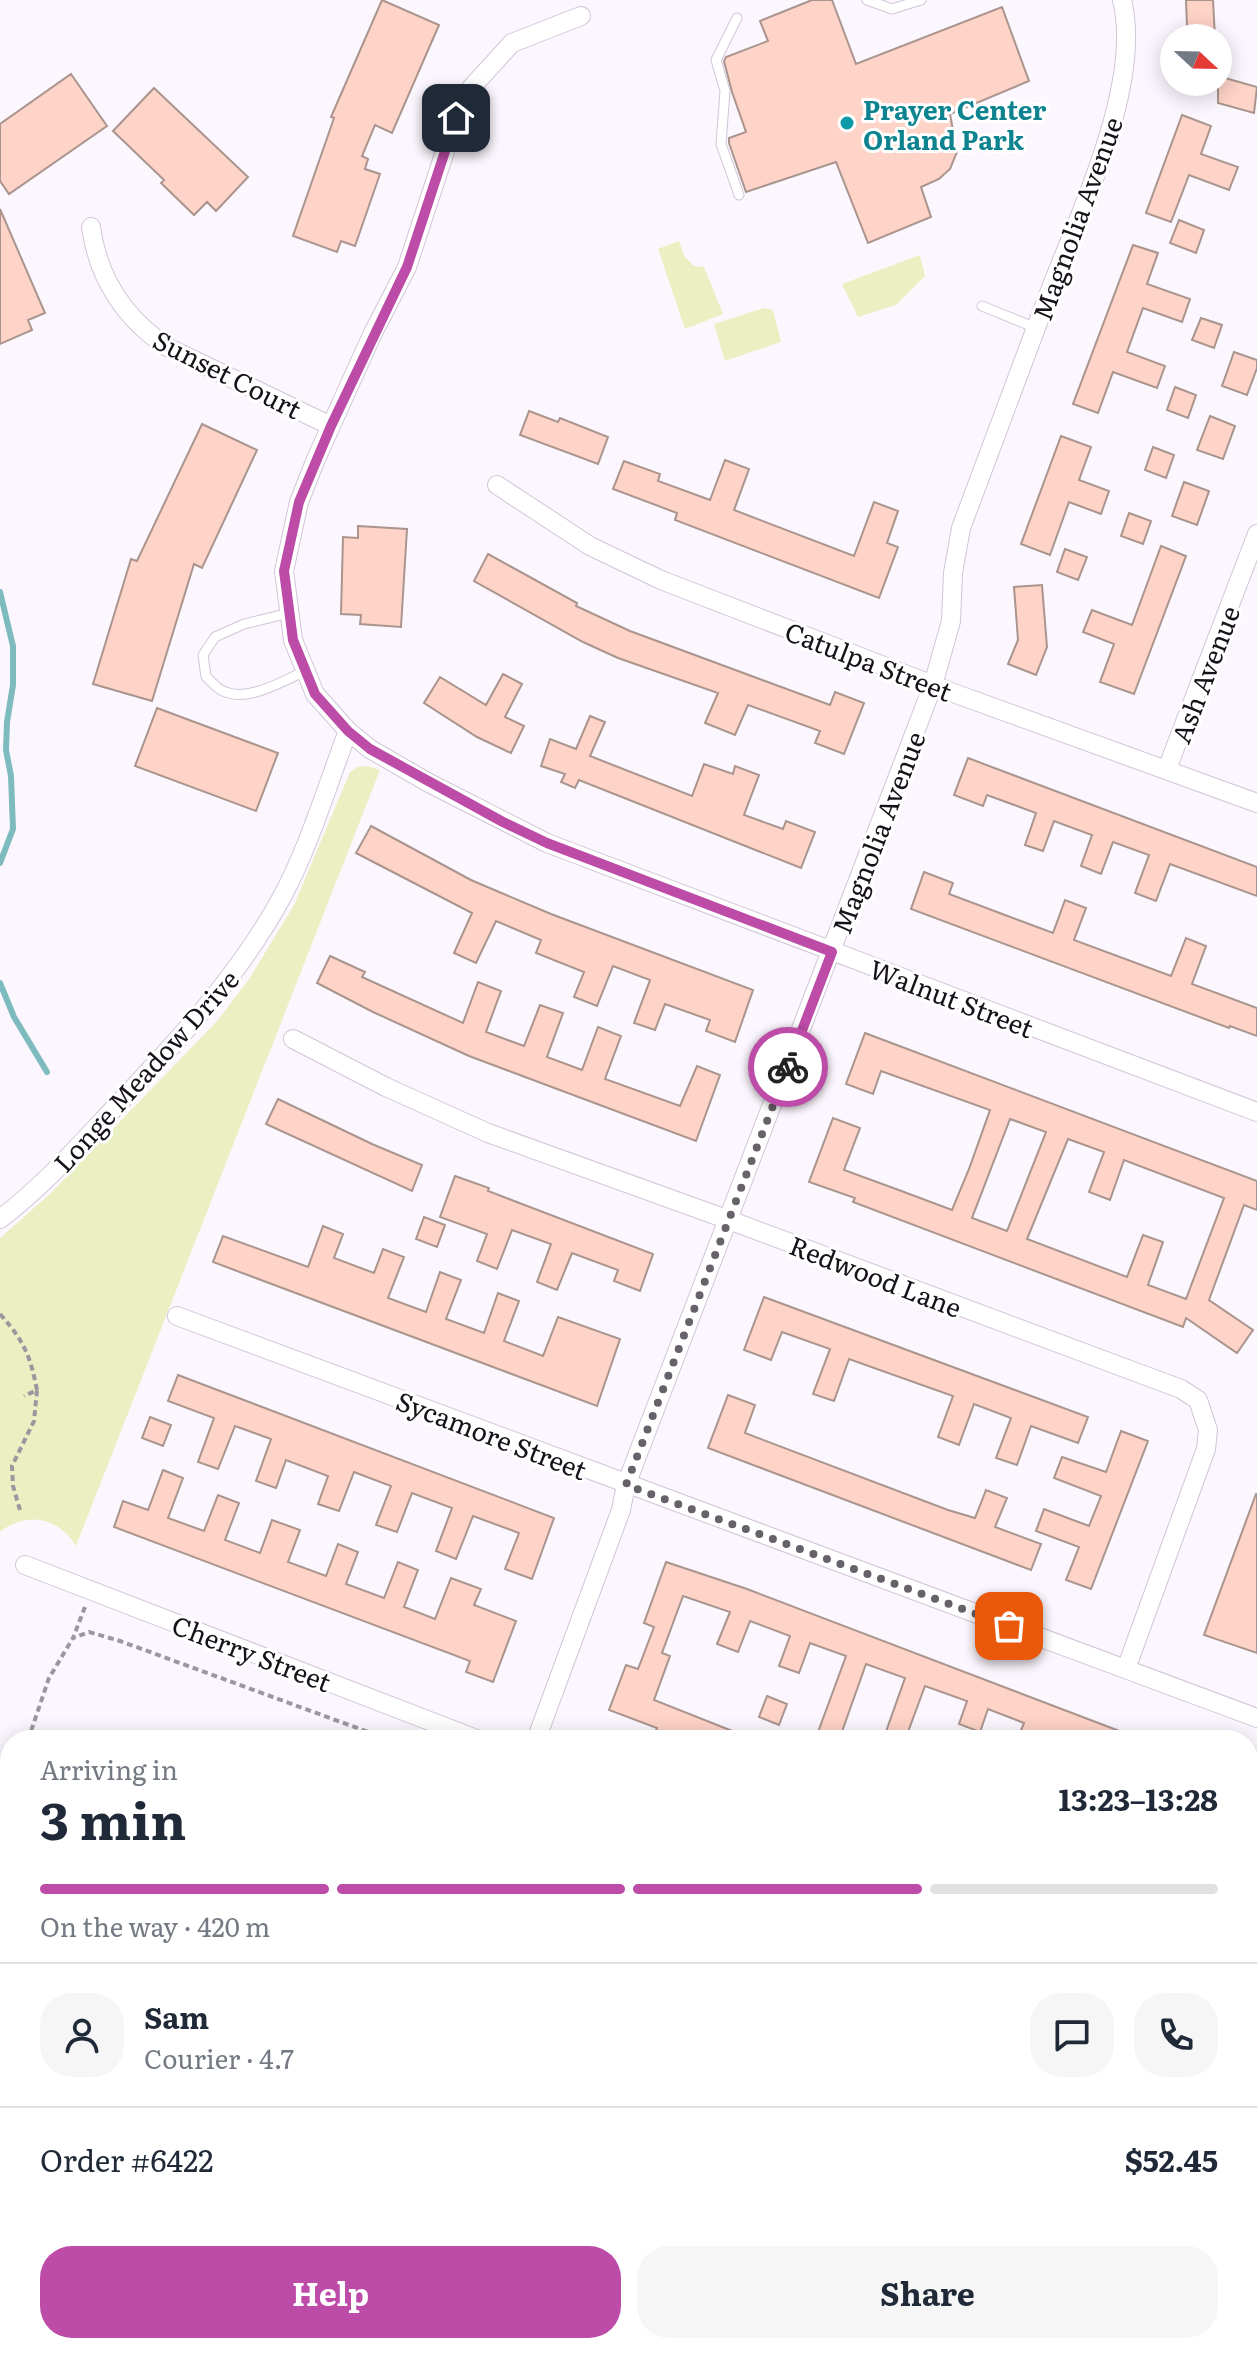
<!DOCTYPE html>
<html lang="en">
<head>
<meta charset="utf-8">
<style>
  :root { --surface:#fff; --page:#f6f6f7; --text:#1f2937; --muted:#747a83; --line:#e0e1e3; --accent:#bd4ca8 }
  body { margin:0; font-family:Literata,serif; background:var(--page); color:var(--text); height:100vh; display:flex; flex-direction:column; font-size:30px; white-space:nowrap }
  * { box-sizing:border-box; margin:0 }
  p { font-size:26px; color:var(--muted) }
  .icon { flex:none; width:44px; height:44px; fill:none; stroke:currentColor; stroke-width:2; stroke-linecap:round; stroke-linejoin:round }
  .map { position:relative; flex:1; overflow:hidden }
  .drawer { position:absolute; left:0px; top:1730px; width:1258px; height:624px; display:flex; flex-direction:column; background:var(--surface); border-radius:32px 32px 0 0; box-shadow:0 4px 20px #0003 }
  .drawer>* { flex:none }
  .needle { width:52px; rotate:112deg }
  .buttons { position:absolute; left:1160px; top:24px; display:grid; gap:16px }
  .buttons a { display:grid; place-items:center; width:72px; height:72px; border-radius:50%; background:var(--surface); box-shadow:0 4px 20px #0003; font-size:40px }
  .pin { position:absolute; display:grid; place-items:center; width:68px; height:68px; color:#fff; margin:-34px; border-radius:16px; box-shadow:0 4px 12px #0006 }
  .courier { position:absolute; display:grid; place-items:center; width:80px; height:80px; margin:-40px; border:6px solid #bd4ca8; border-radius:50%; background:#fff; color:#222; box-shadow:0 2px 10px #0007 }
  .headline em { font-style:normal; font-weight:700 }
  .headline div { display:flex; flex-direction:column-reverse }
  .headline { display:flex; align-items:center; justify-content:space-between; height:136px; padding:0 40px }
  h1 { font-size:52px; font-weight:700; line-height:60px }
  .bar { display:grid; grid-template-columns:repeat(4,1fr); gap:12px 8px; align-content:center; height:96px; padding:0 40px }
  .bar i { height:10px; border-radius:6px; background:var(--line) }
  .bar .on { background:var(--accent) }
  .bar p { grid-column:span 4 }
  .line { display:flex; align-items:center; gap:20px; padding:0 40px; border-top:2px solid var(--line) }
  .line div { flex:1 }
  .round { display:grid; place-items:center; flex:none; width:84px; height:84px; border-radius:32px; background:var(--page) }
  .primary-button { display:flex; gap:16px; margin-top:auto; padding:16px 40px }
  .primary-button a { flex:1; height:92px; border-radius:32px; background:var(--accent); color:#fff; font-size:32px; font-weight:700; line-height:92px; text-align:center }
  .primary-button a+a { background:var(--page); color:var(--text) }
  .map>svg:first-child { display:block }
</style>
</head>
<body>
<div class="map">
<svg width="1257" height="2354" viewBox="0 0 1257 2354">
  <rect width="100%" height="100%" fill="#fcf7fe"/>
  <!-- green -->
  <path fill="#eaf0c2" d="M679,241L684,256L694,266L704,267L723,314L685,329L658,249Z
    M920,255L925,276L896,305L858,317L842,284Z
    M764,308L773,310L781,342L725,361L714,324Z
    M368,766L380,770L76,1546C59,1517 26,1511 0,1532V1238L51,1193L218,1020L249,979L294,905L350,772L358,767Z"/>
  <!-- water -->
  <path fill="#7dbbbe" d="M10,1978V2344H198L194,2354H0V1980Z"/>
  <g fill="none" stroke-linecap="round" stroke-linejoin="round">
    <!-- stream -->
    <path stroke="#7dbbbe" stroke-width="6" d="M0,592L13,646V685L7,722L6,750L11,776L13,829L0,863
      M0,983L14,1017L47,1072"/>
  </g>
  <!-- building -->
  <path fill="#fed3c8" stroke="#aa948e" stroke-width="2" fill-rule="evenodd" d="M382,0L439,25L392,133L375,125L362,156L368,159L365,169L380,174L355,246L341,241L337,252L293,236L334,118L331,117Z
    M812,0H832L856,64L1002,7L1029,81L950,114L957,152L950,169L939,179L921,187L931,217L868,243L836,162L746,192L729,143V138L746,132L732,92L724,61L726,57L768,41L760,21Z
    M1186,0H1213L1215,38H1194L1197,26H1187Z
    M71,74L107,126L9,194L0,181V124Z
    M1218,76L1257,87L1254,113L1218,103Z
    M154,88L248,177L216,211L207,202L194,215L161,183L164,180L113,131Z
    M1182,115L1211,126L1201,154L1238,167L1229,190L1189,175L1171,222L1146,213Z
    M0,209L45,313L28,320L32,330L0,344Z
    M1179,220L1204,230L1196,253L1170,243Z
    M1133,245L1158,253L1147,284L1190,299L1182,322L1143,308L1127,352L1165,366L1157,388L1113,372L1098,413L1073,404Z
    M1201,318L1222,325L1214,348L1192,340Z
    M1234,352L1257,360V368L1247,395L1222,386Z
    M1175,387L1196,395L1188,418L1167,410Z
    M529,411L558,422L560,418L608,437L598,464L520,435Z
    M1210,416L1235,426L1223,459L1197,450Z
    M202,424L257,450L202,568L194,564L152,701L93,684L131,559L137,561Z
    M1061,436L1091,447L1079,480L1109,491L1101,514L1069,502L1050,555L1021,544Z
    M1153,447L1174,455L1166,478L1145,470Z
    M725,460L749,469L734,510L854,556L874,502L898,511L887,543L898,547L879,598L675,520L677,513L613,489L624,461L660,474L658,481L710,500Z
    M1184,482L1209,491L1197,525L1172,516Z
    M1129,513L1151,521L1143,544L1121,536Z
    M358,526L407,529L401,627L360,624L361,615L341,614L343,537L358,538Z
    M1161,546L1186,556L1134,694L1100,682L1114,644L1083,632L1092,610L1132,625Z
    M1065,549L1087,557L1078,580L1057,572Z
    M488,554L577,603L576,606L630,631L830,705L835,692L864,703L844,754L815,743L820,731L748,705L735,735L705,723L718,693L618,658L583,642L474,581Z
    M1042,585L1047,647L1036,675L1008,664L1018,640L1014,587Z
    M503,674L522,684L505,717L524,726L511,753L477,737L424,703L440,677L486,705Z
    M157,708L278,753L256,811L135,766Z
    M590,716L605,722L590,756L692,796L704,764L733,774L735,766L759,775L744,815L783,829L786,821L815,832L801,868L579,780L575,788L561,782L565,774L541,766L550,739L576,749Z
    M968,758L1257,867V896L1170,864L1156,901L1135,893L1149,855L1113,842L1101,874L1081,866L1092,835L1054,821L1043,851L1025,845L1036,813L987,795L983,806L954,795Z
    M371,826L471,880L551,914L753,990L735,1042L706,1031L710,1020L665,1004L655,1030L634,1023L650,980L613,966L597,1006L574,997L584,972L536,953L541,940L496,921L476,963L454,953L472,913L356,853Z
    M924,872L953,883L949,894L1053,933L1065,900L1086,908L1074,940L1171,976L1186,938L1206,946L1192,984L1257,1008V1036L1230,1026L1229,1028L911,909Z
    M330,956L365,972L362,977L463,1023L478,982L501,991L486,1032L524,1046L540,1005L563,1013L547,1057L582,1070L598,1027L621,1036L605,1079L680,1106L697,1066L720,1075L696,1141L469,1056L373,1012L317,983Z
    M865,1033L1257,1181V1210L1244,1205L1209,1300L1253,1330L1237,1353L1186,1318L1183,1327L853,1202L855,1198L809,1182L833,1118L860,1128L844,1170L896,1189L952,1210L969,1169L990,1110L881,1071L873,1094L846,1084ZM1010,1119L1046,1132L1007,1231L972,1218ZM1068,1139L1104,1152L1089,1192L1110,1200L1124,1160L1224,1198L1186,1299L1148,1285L1163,1242L1143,1235L1127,1277L1027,1239Z
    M278,1099L372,1144L422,1165L412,1191L266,1124Z
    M455,1176L489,1188L488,1191L653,1254L640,1291L614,1281L618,1270L572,1253L557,1290L537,1282L551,1244L512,1230L497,1269L477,1261L487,1234L440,1217Z
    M424,1217L445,1225L437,1247L416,1239Z
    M323,1226L343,1234L334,1258L374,1273L383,1249L404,1257L388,1298L426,1312L440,1272L461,1280L446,1319L484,1333L498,1293L519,1301L504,1341L543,1356L558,1317L620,1339L597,1406L213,1262L223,1236L308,1267Z
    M764,1297L1088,1417L1078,1443L1031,1426L1017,1465L996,1458L1011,1418L974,1404L959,1445L938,1437L953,1396L849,1359L834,1401L813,1394L830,1349L782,1332L771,1360L744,1350Z
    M178,1375L554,1518L532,1579L505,1569L519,1533L473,1516L456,1559L436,1551L452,1508L412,1493L397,1532L376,1525L391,1486L354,1472L339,1511L318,1504L328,1476L286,1460L276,1488L256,1481L271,1439L235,1426L218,1469L198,1462L214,1418L168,1401Z
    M728,1395L755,1405L745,1433L948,1510L975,1518L986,1490L1007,1498L995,1527L1041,1544L1031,1570L708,1448Z
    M150,1417L171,1425L163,1446L142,1438Z
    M1121,1431L1148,1441L1091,1589L1066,1580L1079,1547L1036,1531L1044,1509L1089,1526L1101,1496L1054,1478L1062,1457L1106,1472Z
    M163,1470L183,1478L168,1518L204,1531L218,1495L239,1503L225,1540L260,1553L272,1520L300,1530L288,1562L326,1576L338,1544L358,1552L346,1584L384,1598L398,1562L418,1570L404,1607L435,1619L451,1578L481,1589L474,1605L516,1621L493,1682L466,1672L470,1661L114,1527L123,1501L148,1510Z
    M1256,1494H1257V1653L1204,1635Z
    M666,1562L747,1589L1143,1740H1017L1024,1723L988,1709L980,1732L959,1724L967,1701L925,1686L905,1740H883L905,1678L866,1664L839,1740H831L817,1735L846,1656L810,1643L799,1673L779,1666L790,1636L750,1621L738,1652L717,1644L730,1612L683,1596L662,1653L670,1656L654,1700L755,1740H683L656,1730L657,1728L609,1710L626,1665L638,1669L654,1627L644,1623Z
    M767,1696L787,1704L779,1725L759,1717Z"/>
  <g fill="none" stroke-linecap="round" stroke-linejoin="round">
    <defs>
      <path id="lane" d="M867,0L892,9L921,0
        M737,18L716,60L725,91L721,144L739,195
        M982,306L1036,328
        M289,613L244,624L215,637L203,655L206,677C211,681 216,687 221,690C246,704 283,681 305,671"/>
      <path id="street" d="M581,16L512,43L471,88L456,118L407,267L372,335L316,459L299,502L284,571L293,640L315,694L348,731L370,749L429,783L547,843L1257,1112
        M91,227C98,279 126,320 169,348L331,426
        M497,485L590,546L661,580L959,695L1257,803
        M1167,769L1257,534
        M293,1039L386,1087L488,1133L729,1220L1181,1389L1198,1400L1208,1430L1206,1449L1126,1669
        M0,1219C46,1184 82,1142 122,1100C182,1036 241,973 283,895C310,844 327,786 348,731
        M177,1316L1257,1718
        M25,1565L479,1740
        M536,1740L621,1510L626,1485L933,685L951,621L953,573L961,528C990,450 1020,371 1049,293C1079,214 1143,84 1122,0
        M1248,2024L1257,2027
        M436,2354L440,2344
        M809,2354L813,2344"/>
      <path id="secondary" d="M1248,2145L1257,2123
        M1165,2354L1169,2344"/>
    </defs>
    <!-- lane casing -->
    <use href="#lane" stroke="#d1c5d7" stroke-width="11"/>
    <!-- street casing -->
    <use href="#street" stroke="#d1c5d7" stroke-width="20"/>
    <!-- secondary casing -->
    <use href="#secondary" stroke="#d1c5d7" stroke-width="28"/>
    <!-- path -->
    <path stroke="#9c979e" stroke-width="4" stroke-dasharray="6 4" stroke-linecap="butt" d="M0,1314C24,1341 30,1355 37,1390
      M20,1510L13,1486L12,1466L34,1421L37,1390L24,1396
      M85,1607L73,1638L89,1632L120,1641L390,1740
      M28,1740L49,1678L73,1638
      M0,1824L10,1794
      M223,2354L227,2344"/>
    <!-- lane -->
    <use href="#lane" stroke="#fff" stroke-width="9"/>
    <!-- street -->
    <use href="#street" stroke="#fff" stroke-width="18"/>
    <!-- secondary -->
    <use href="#secondary" stroke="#fff" stroke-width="26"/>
  </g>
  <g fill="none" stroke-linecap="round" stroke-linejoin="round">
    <!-- done -->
    <path stroke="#676269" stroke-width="8" stroke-dasharray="0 14.4" d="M788,1067L626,1485L1009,1626"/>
    <!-- route -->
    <path stroke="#bd4ca8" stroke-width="10" d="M456,118L407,267L331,426L299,502L284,571L293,640L315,694L348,731L370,749L503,822L547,843L832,952L788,1067"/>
  </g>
  <!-- markers -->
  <circle fill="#0f9aa8" stroke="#fff" stroke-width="3" cx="847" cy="123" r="8"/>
  <g text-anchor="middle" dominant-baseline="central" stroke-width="6" stroke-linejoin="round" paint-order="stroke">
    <!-- culture labels -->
    <g font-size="26" font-weight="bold" fill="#0d838f" stroke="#fff" text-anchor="start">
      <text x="863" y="108">Prayer Center<tspan x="863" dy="30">Orland Park</tspan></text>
    </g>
    <!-- street labels -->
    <g font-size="26" fill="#171219" stroke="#fff">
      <text transform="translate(1076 218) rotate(-70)">Magnolia Avenue</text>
      <text transform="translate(228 373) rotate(27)">Sunset Court</text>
      <text transform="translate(869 660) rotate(21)">Catulpa Street</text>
      <text transform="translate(1204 674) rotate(-69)">Ash Avenue</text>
      <text transform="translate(877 832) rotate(-69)">Magnolia Avenue</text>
      <text transform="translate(952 997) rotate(21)">Walnut Street</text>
      <text transform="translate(145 1070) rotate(-48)">Longe Meadow Drive</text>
      <text transform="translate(876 1275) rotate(21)">Redwood Lane</text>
      <text transform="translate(492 1434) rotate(21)">Sycamore Street</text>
      <text transform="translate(252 1652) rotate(21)">Cherry Street</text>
    </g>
  </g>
</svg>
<div class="buttons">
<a><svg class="needle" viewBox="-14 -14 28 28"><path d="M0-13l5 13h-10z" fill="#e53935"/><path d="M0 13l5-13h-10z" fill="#747a83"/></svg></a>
</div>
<div class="pin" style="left:1009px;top:1626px;background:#ea580c"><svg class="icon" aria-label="bag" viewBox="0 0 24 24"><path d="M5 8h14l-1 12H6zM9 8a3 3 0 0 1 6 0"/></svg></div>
<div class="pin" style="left:456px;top:118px;background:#1f2937"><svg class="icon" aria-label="home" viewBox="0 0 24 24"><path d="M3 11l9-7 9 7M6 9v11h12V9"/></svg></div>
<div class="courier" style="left:788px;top:1067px"><svg class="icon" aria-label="bike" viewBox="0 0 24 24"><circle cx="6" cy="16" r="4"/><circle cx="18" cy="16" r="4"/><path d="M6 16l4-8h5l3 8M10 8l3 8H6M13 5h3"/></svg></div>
<section class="drawer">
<div class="headline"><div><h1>3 min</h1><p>Arriving in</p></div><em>13:23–13:28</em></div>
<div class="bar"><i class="on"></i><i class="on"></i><i class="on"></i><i></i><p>On the way · 420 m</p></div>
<div class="line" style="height:144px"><a class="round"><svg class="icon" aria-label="person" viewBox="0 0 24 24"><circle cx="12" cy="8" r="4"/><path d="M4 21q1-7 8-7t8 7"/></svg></a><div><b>Sam</b><p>Courier · 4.7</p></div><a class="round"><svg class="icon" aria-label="chat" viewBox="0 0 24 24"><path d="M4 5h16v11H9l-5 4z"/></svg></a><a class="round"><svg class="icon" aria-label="phone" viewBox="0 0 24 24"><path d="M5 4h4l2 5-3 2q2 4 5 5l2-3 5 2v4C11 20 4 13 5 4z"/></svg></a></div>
<div class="line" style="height:104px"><div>Order #6422</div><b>$52.45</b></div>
<div class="primary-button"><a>Help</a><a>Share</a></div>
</section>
</div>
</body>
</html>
